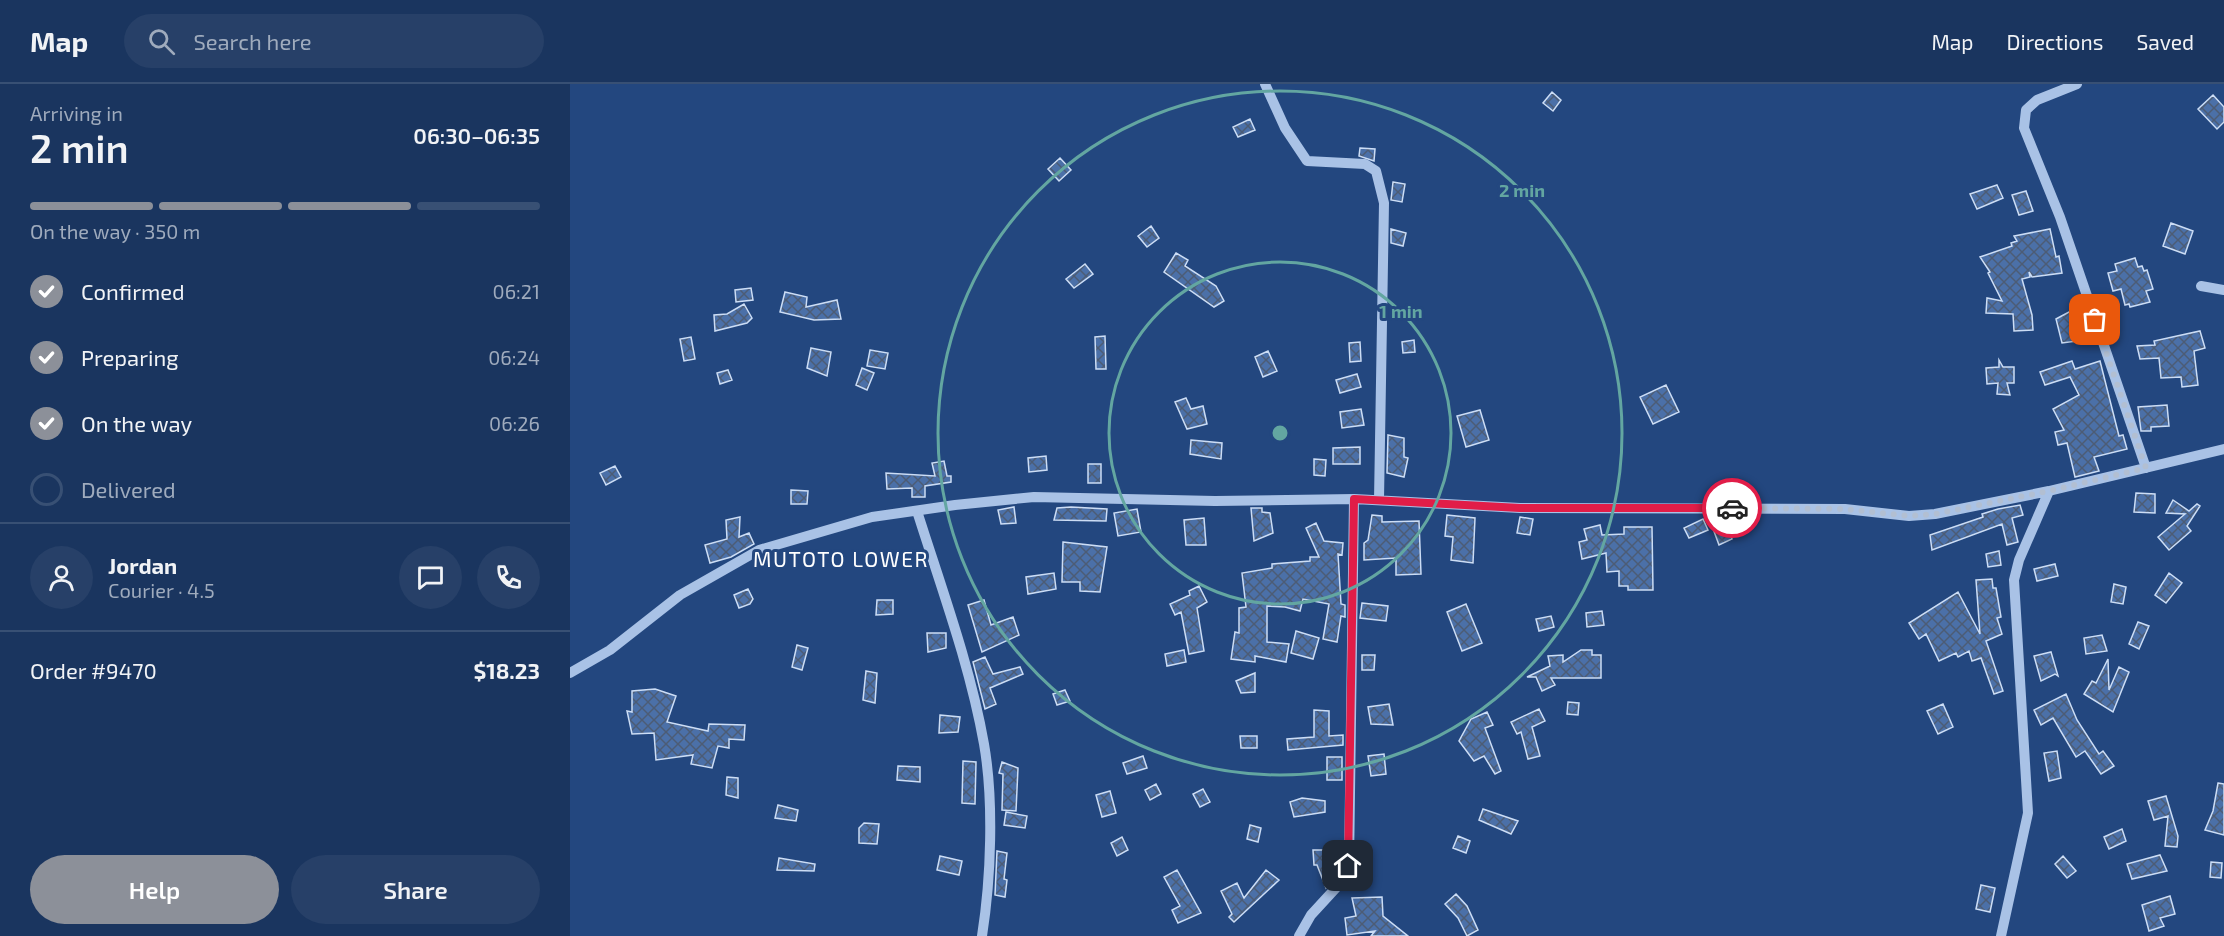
<!DOCTYPE html>
<html lang="en">
<head>
<meta charset="utf-8">
<style>
  :root { --surface:#1a355f; --page:#274068; --text:#f1f3f6; --muted:#9fabbd; --line:#385074; --accent:#8c9099 }
  body { margin:0; font-family:"Exo 2",sans-serif; background:var(--page); color:var(--text); height:100vh; display:flex; flex-direction:column; font-size:22px; white-space:nowrap }
  * { box-sizing:border-box; margin:0 }
  p { font-size:20px; color:var(--muted) }
  .icon { flex:none; width:33px; height:33px; fill:none; stroke:currentColor; stroke-width:2; stroke-linecap:round; stroke-linejoin:round }
  .map { position:relative; flex:1; overflow:hidden }
  .drawer { display:flex; flex-direction:column; background:var(--surface); width:570px }
  .drawer>* { flex:none }
  .pin { position:absolute; display:grid; place-items:center; width:51px; height:51px; color:#fff; margin:-26px; border-radius:12px; box-shadow:0 3px 9px #0006 }
  .courier { position:absolute; display:grid; place-items:center; width:60px; height:60px; margin:-30px; border:4px solid #e11d48; border-radius:50%; background:#fff; color:#222; box-shadow:0 2px 8px #0007 }
  .head em { font-style:normal; font-weight:600 }
  .head div { display:flex; flex-direction:column-reverse }
  .head { display:flex; align-items:center; justify-content:space-between; height:102px; padding:0 30px }
  h1 { font-size:39px; font-weight:600; line-height:45px }
  .bar { display:grid; grid-template-columns:repeat(4,1fr); gap:9px 6px; align-content:center; height:72px; padding:0 30px }
  .bar i { height:8px; border-radius:4px; background:var(--line) }
  .bar .selected { background:var(--accent) }
  .bar p { grid-column:span 4 }
  .line { display:flex; align-items:center; gap:15px; padding:0 30px; border-top:2px solid var(--line) }
  .line div { flex:1 }
  .round { display:grid; place-items:center; flex:none; width:63px; height:63px; border-radius:32px; background:var(--page) }
  ol { padding:0 30px; list-style:none }
  li { display:flex; align-items:center; gap:18px; height:66px }
  li p { margin-inline-start:auto }
  li .icon { padding:6px; border-radius:50%; background:var(--accent); color:#fff; stroke-width:4 }
  li:last-child { color:var(--muted) }
  li i { width:33px; height:33px; border:3px solid var(--line); border-radius:50% }
  .primary-button { display:flex; gap:12px; margin-top:auto; padding:12px 30px }
  .primary-button a { flex:1; height:69px; border-radius:36px; background:var(--accent); color:#fff; font-size:24px; font-weight:600; line-height:69px; text-align:center }
  .primary-button a+a { background:var(--page); color:var(--text) }
  header { display:flex; align-items:center; gap:36px; box-sizing:border-box; height:84px; padding:0 30px; background:var(--surface); border-bottom:2px solid var(--line) }
  header strong { font-size:28px }
  nav { display:flex; gap:33px; margin-inline-start:auto; font-size:21px }
  .search { width:420px; height:54px; background:var(--page); display:flex; align-items:center; gap:15px; box-sizing:border-box; padding:0 21px; border-radius:33px; color:var(--muted); font-size:22px }
  main { display:flex; flex:1; min-height:0 }
  .map>svg:first-child { display:block }
</style>
</head>
<body>
<header>
<strong>Map</strong>
<div class="search"><svg class="icon" aria-label="search" viewBox="0 0 24 24"><circle cx="10" cy="10" r="6"/><path d="M15 15l6 6"/></svg>Search here</div>
<nav><a>Map</a><a>Directions</a><a>Saved</a></nav>
</header>
<main>
<section class="drawer">
<div class="head"><div><h1>2 min</h1><p>Arriving in</p></div><em>06:30–06:35</em></div>
<div class="bar"><i class="selected"></i><i class="selected"></i><i class="selected"></i><i></i><p>On the way · 350 m</p></div>
<ol>
<li><svg class="icon" aria-label="check" viewBox="0 0 24 24"><path d="M5 12l5 5 9-10"/></svg>Confirmed<p>06:21</p></li>
<li><svg class="icon" aria-label="check" viewBox="0 0 24 24"><path d="M5 12l5 5 9-10"/></svg>Preparing<p>06:24</p></li>
<li><svg class="icon" aria-label="check" viewBox="0 0 24 24"><path d="M5 12l5 5 9-10"/></svg>On the way<p>06:26</p></li>
<li><i></i>Delivered</li>
</ol>
<div class="line" style="height:108px"><a class="round"><svg class="icon" aria-label="person" viewBox="0 0 24 24"><circle cx="12" cy="8" r="4"/><path d="M4 21q1-7 8-7t8 7"/></svg></a><div><b>Jordan</b><p>Courier · 4.5</p></div><a class="round"><svg class="icon" aria-label="chat" viewBox="0 0 24 24"><path d="M4 5h16v11H9l-5 4z"/></svg></a><a class="round"><svg class="icon" aria-label="phone" viewBox="0 0 24 24"><path d="M5 4h4l2 5-3 2q2 4 5 5l2-3 5 2v4C11 20 4 13 5 4z"/></svg></a></div>
<div class="line" style="height:78px"><div>Order #9470</div><b>$18.23</b></div>
<div class="primary-button"><a>Help</a><a>Share</a></div>
</section>
<div class="map">
<svg width="1654" height="852" viewBox="0 0 1654 852">
  <defs>
    <pattern id="building-cross-hatch" width="8" height="8" patternUnits="userSpaceOnUse" patternTransform="scale(1.5)"><rect width="8" height="8" fill="#4b70a8"/><path d="M0 0l8 8M0 8l8-8" fill="none" stroke="#4c5c75"/></pattern>
  </defs>
  <rect width="100%" height="100%" fill="#23477f"/>
  <!-- building -->
  <path fill="url(#building-cross-hatch)" stroke="#ccddf5" stroke-width="1.5" d="M982,8L991,16L983,27L973,19Z
    M1643,11L1654,23V38L1647,45L1628,25Z
    M680,35L685,46L668,53L663,43Z
    M790,64L805,65L804,77L789,72Z
    M490,74L501,86L489,97L478,85Z
    M823,98L835,100L832,118L821,116Z
    M1427,101L1433,114L1407,125L1400,110Z
    M1456,107L1463,127L1449,131L1442,111Z
    M1601,139L1623,147L1615,170L1593,162Z
    M581,142L589,154L577,163L568,152Z
    M821,145L836,149L833,162L821,159Z
    M1480,145L1486,173L1489,172L1492,189L1462,193L1459,188L1460,193L1452,195L1462,231L1463,246L1444,247L1443,230L1416,229L1417,214L1432,217L1418,189L1420,188L1410,173L1442,162L1441,159L1447,157L1444,152Z
    M606,169L618,176L615,182L646,202L654,217L644,223L594,188Z
    M1565,174L1568,183L1572,182L1574,187L1577,186L1583,205L1576,207L1580,218L1560,223L1559,220L1555,221L1551,205L1543,207L1538,189L1547,187L1545,180Z
    M515,180L523,190L504,204L496,195Z
    M181,204L183,216L166,218L165,206Z
    M215,208L237,213L236,223L267,216L271,235L244,236L210,228Z
    M174,220L182,234L177,239L145,247L144,231L157,230Z
    M1512,221L1516,232L1512,234L1519,249L1507,257L1492,259L1486,235Z
    M1630,247L1635,264L1624,267L1628,301L1612,303L1611,293L1591,294L1589,274L1570,275L1567,262L1585,261L1584,257Z
    M535,252L536,285H526L525,253Z
    M121,253L125,275L114,277L110,255Z
    M844,256L845,268L833,269L832,258Z
    M790,258L791,277L780,278L779,259Z
    M241,264L261,268L257,292L237,284Z
    M300,266L318,269L315,285L297,282Z
    M698,267L707,287L693,293L685,273Z
    M1429,276L1433,283H1444V299H1437L1440,311L1427,310L1428,299L1417,300L1416,284L1429,283Z
    M1502,277L1505,285L1530,277L1549,352L1553,351L1557,365L1524,373L1529,387L1505,393L1497,359L1488,361L1485,348L1494,346L1483,325L1509,311L1500,293L1475,301L1470,288Z
    M292,284L304,289L297,306L286,301Z
    M158,286L162,296L150,300L147,289Z
    M787,290L791,303L770,309L766,296Z
    M1096,301L1109,328L1083,340L1070,313Z
    M616,314L621,325L633,322L637,340L617,345L605,318Z
    M1597,321L1599,342L1581,343V347H1571L1568,323Z
    M791,325L794,341L772,344L770,328Z
    M910,326L919,356L896,363L887,332Z
    M818,351L834,354V373L838,374L834,393L817,389Z
    M621,356L652,359L651,375L620,370Z
    M790,363V380H763V364Z
    M476,372L477,386L459,388L458,374Z
    M744,375L756,376L755,392L744,391Z
    M374,377L377,392H381V398L355,402V413H342V404L317,405L316,389L365,392L362,379Z
    M518,380H531V399H518Z
    M45,382L51,393L36,401L30,389Z
    M221,406L238,407L237,420H221Z
    M1566,409L1585,410V429L1564,428Z
    M1603,416L1619,427L1627,420L1630,422L1617,442L1621,447L1599,466L1588,453L1615,430L1596,429Z
    M1450,421L1453,431L1442,434L1448,458L1437,461L1432,440L1362,466L1360,451L1413,433L1412,430L1428,425Z
    M444,423L446,439L431,440L428,426Z
    M501,423L537,425L536,437L484,436L487,424Z
    M681,424H692V428L700,429L703,449L684,457Z
    M567,425L571,448L548,452L544,429Z
    M802,431L812,432V438L849,437L851,490L826,491V474L794,476V459L798,456Z
    M877,431L905,434L903,479L881,476L883,453L875,452Z
    M170,433L169,453L179,449L184,460L161,473L140,479L135,461L157,455L156,436Z
    M950,433L963,435L960,451L947,449Z
    M634,434L636,461H616L614,436Z
    M1133,435L1138,446L1119,454L1114,444Z
    M1154,437L1162,455L1149,461L1142,442Z
    M746,439L754,457L773,459L772,471L768,470L771,520L775,521V533L771,532L767,558L753,555L759,520L733,515L730,527L715,523L697,522V558L719,560L716,578L685,572V578L661,575L665,548L669,549V524L676,523L672,489L702,484V480L740,477V473H749L736,444Z
    M1030,441L1032,451L1054,450V443H1082L1083,506H1058V502H1049V487L1037,488L1036,469L1012,475L1009,458L1017,456L1014,445Z
    M493,458L537,463L530,508L510,507V498H492Z
    M1429,467L1431,481L1418,483L1416,470Z
    M1485,480L1488,492L1467,497L1464,485Z
    M484,489L486,505L458,510L456,493Z
    M1599,489L1612,499L1596,519L1585,511Z
    M1422,495L1423,504H1426L1431,533L1427,534L1432,550L1416,557L1433,607L1424,610L1411,574L1402,577L1399,567L1388,573L1386,569L1369,577L1356,550L1349,555L1339,539L1388,508L1410,550L1406,496Z
    M1544,500L1556,503L1553,520L1541,518Z
    M629,502L637,518L627,524L634,567L619,570L611,528L605,531L600,520L620,511L619,507Z
    M178,505L183,515L180,520L169,524L164,511Z
    M307,516H323V530L306,531Z
    M414,516L421,541L443,533L449,551L412,568L398,521Z
    M792,519L818,522L816,537L790,534Z
    M896,520L912,559L892,567L877,528Z
    M1032,527L1034,541L1017,543L1016,529Z
    M981,532L984,543L969,547L966,535Z
    M1568,538L1579,542L1569,565L1559,560Z
    M726,547L749,554L743,575L721,569Z
    M357,549H376V564L358,568Z
    M1532,551L1537,567L1516,570L1514,554Z
    M227,561L238,564L232,586L222,583Z
    M614,566L616,578L597,582L595,570Z
    M1011,566H1022V571H1031V594H981L985,601L972,607L966,593H957L980,582L978,572L993,571V578Z
    M1481,568L1488,592L1485,590L1471,597L1464,572Z
    M792,571H805L804,586H792Z
    M415,573L423,590L450,583L453,590L420,604L426,620L415,625L403,578Z
    M1538,575L1539,606L1549,583L1559,588L1543,628L1514,610L1522,597L1526,599Z
    M296,587L307,589L305,619L293,616Z
    M685,589V608L671,609L666,597Z
    M85,605L106,612L97,638L138,647L139,640L175,641L174,656L159,655V664L148,662L142,684L121,680L123,671L86,676L84,649L62,650L57,627L62,628V607Z
    M495,606L500,617L487,621L483,610Z
    M1496,610L1507,636L1529,670L1533,667L1544,682L1531,690L1515,667L1506,673L1483,634L1471,641L1464,626Z
    M998,618L1009,619L1008,631L997,630Z
    M819,620L823,641L801,640L798,623Z
    M1373,620L1383,643L1368,650L1357,627Z
    M969,625L975,637L962,643L970,672L958,675L951,648L947,650L941,638Z
    M744,626L759,627V652L773,651V661L718,666L717,655L744,653Z
    M917,628L923,641L915,644L931,687L925,690L914,672L904,677L889,657L901,635Z
    M370,631L390,633L388,648L369,649Z
    M670,652H687V664H671Z
    M1487,667L1491,694L1479,697L1474,669Z
    M814,670L816,690L801,692L798,672Z
    M573,672L577,684L557,690L553,679Z
    M757,673H772V696H757Z
    M393,677L406,678L405,720L392,719Z
    M432,678L448,684L446,727L432,726L433,690L429,689Z
    M328,682L350,683V698L327,696Z
    M157,693L168,694V714L156,711Z
    M1648,699L1654,700V751L1635,746L1643,727Z
    M586,700L591,710L580,716L575,706Z
    M633,705L640,718L630,723L623,710Z
    M540,707L546,729L532,733L526,711Z
    M1596,712L1608,752L1607,763L1595,762L1598,732L1584,736L1578,717Z
    M732,714L755,717V728L724,733L720,718Z
    M208,721L228,726L226,737L205,734Z
    M913,725L948,737L941,750L909,736Z
    M436,728L457,732L455,744L434,741Z
    M294,739L309,740L307,760L289,759V744Z
    M680,741L691,744L688,758L677,755Z
    M1552,745L1556,757L1539,765L1534,753Z
    M888,752L900,757L896,769L883,764Z
    M552,753L558,766L547,772L541,759Z
    M743,766H757L758,801L756,804L747,781H744Z
    M427,767L437,769L434,795L437,796L435,813L425,811Z
    M1590,771L1597,787L1562,795L1557,780Z
    M370,772L392,777L389,791L367,786Z
    M1493,772L1506,787L1497,794L1485,780Z
    M209,774L245,780L244,787L207,786Z
    M1641,778L1652,779L1651,794L1640,793Z
    M607,786L631,829L608,839L602,826L610,822L594,793Z
    M696,786L709,796L664,838L659,833L662,830L651,807L667,799L674,814Z
    M1411,801L1425,804L1420,828L1406,825Z
    M886,810L897,822L908,846L897,852L888,834L875,820Z
    M1600,812L1605,830L1590,834L1594,842L1579,847L1572,821Z
    M812,813L813,832L838,852H801L805,847L777,851L775,834L786,832L782,814Z"/>
  <g fill="none" stroke-linecap="round" stroke-linejoin="round">
    <!-- minor -->
    <path stroke="#a9c2e6" stroke-width="10" d="M695,0L715,44L737,77L795,80L806,87L814,119L809,416
      M1507,0L1467,16L1456,26L1454,44L1490,133L1576,384
      M1631,202L1654,206
      M347,427C371,503 400,581 414,660C424,717 421,795 412,852
      M0,589L40,566L110,511L189,466L302,433L385,421L464,413L645,417L784,415L950,424L1275,425L1339,432L1365,430L1479,407L1654,365
      M729,852L741,831L775,794L779,782L784,415
      M1431,852L1458,729L1444,496L1449,476L1479,407"/>
  </g>
  <g fill="none" stroke-linecap="round" stroke-linejoin="round">
    <!-- done -->
    <path stroke="#b2bfd2" stroke-width="6" stroke-dasharray="0 10.8" d="M1162,424L1275,425L1339,432L1365,430L1479,407L1576,384L1525,236"/>
    <!-- route -->
    <path stroke="#e11d48" stroke-width="8" d="M778,782L784,415L950,424H1162"/>
  </g>
  <!-- distance rings -->
  <g fill="none" stroke="#63a6a1" stroke-width="3">
    <circle cx="710" cy="349" r="171"/>
    <circle cx="710" cy="349" r="342"/>
  </g>
  <g text-anchor="middle" dominant-baseline="central" stroke-width="6" stroke-linejoin="round" paint-order="stroke">
    <!-- quarter labels -->
    <g font-size="21" letter-spacing="1.5" fill="#fff" stroke="#23477f">
      <text x="271" y="474">MUTOTO LOWER</text>
    </g>
  </g>
  <circle cx="710" cy="349" r="9" fill="#63a6a1" stroke="#23477f" stroke-width="3"/>
  <g font-size="18" text-anchor="middle" font-weight="bold" fill="#63a6a1" stroke="#23477f" stroke-width="6" stroke-linejoin="round" paint-order="stroke">
    <text x="952" y="113">2 min</text>
    <text x="831" y="234">1 min</text>
  </g>
</svg>
<div class="pin" style="left:1525px;top:236px;background:#ea580c"><svg class="icon" aria-label="bag" viewBox="0 0 24 24"><path d="M5 8h14l-1 12H6zM9 8a3 3 0 0 1 6 0"/></svg></div>
<div class="pin" style="left:778px;top:782px;background:#1f2937"><svg class="icon" aria-label="home" viewBox="0 0 24 24"><path d="M3 11l9-7 9 7M6 9v11h12V9"/></svg></div>
<div class="courier" style="left:1162px;top:424px"><svg class="icon" aria-label="car" viewBox="0 0 24 24"><path d="M5 17H2v-5l4-1 3-4h7l3 4 3 1v5h-3M9 17h6M6 11h13"/><circle cx="7" cy="17" r="2"/><circle cx="17" cy="17" r="2"/></svg></div>
</div>
</main>
</body>
</html>
